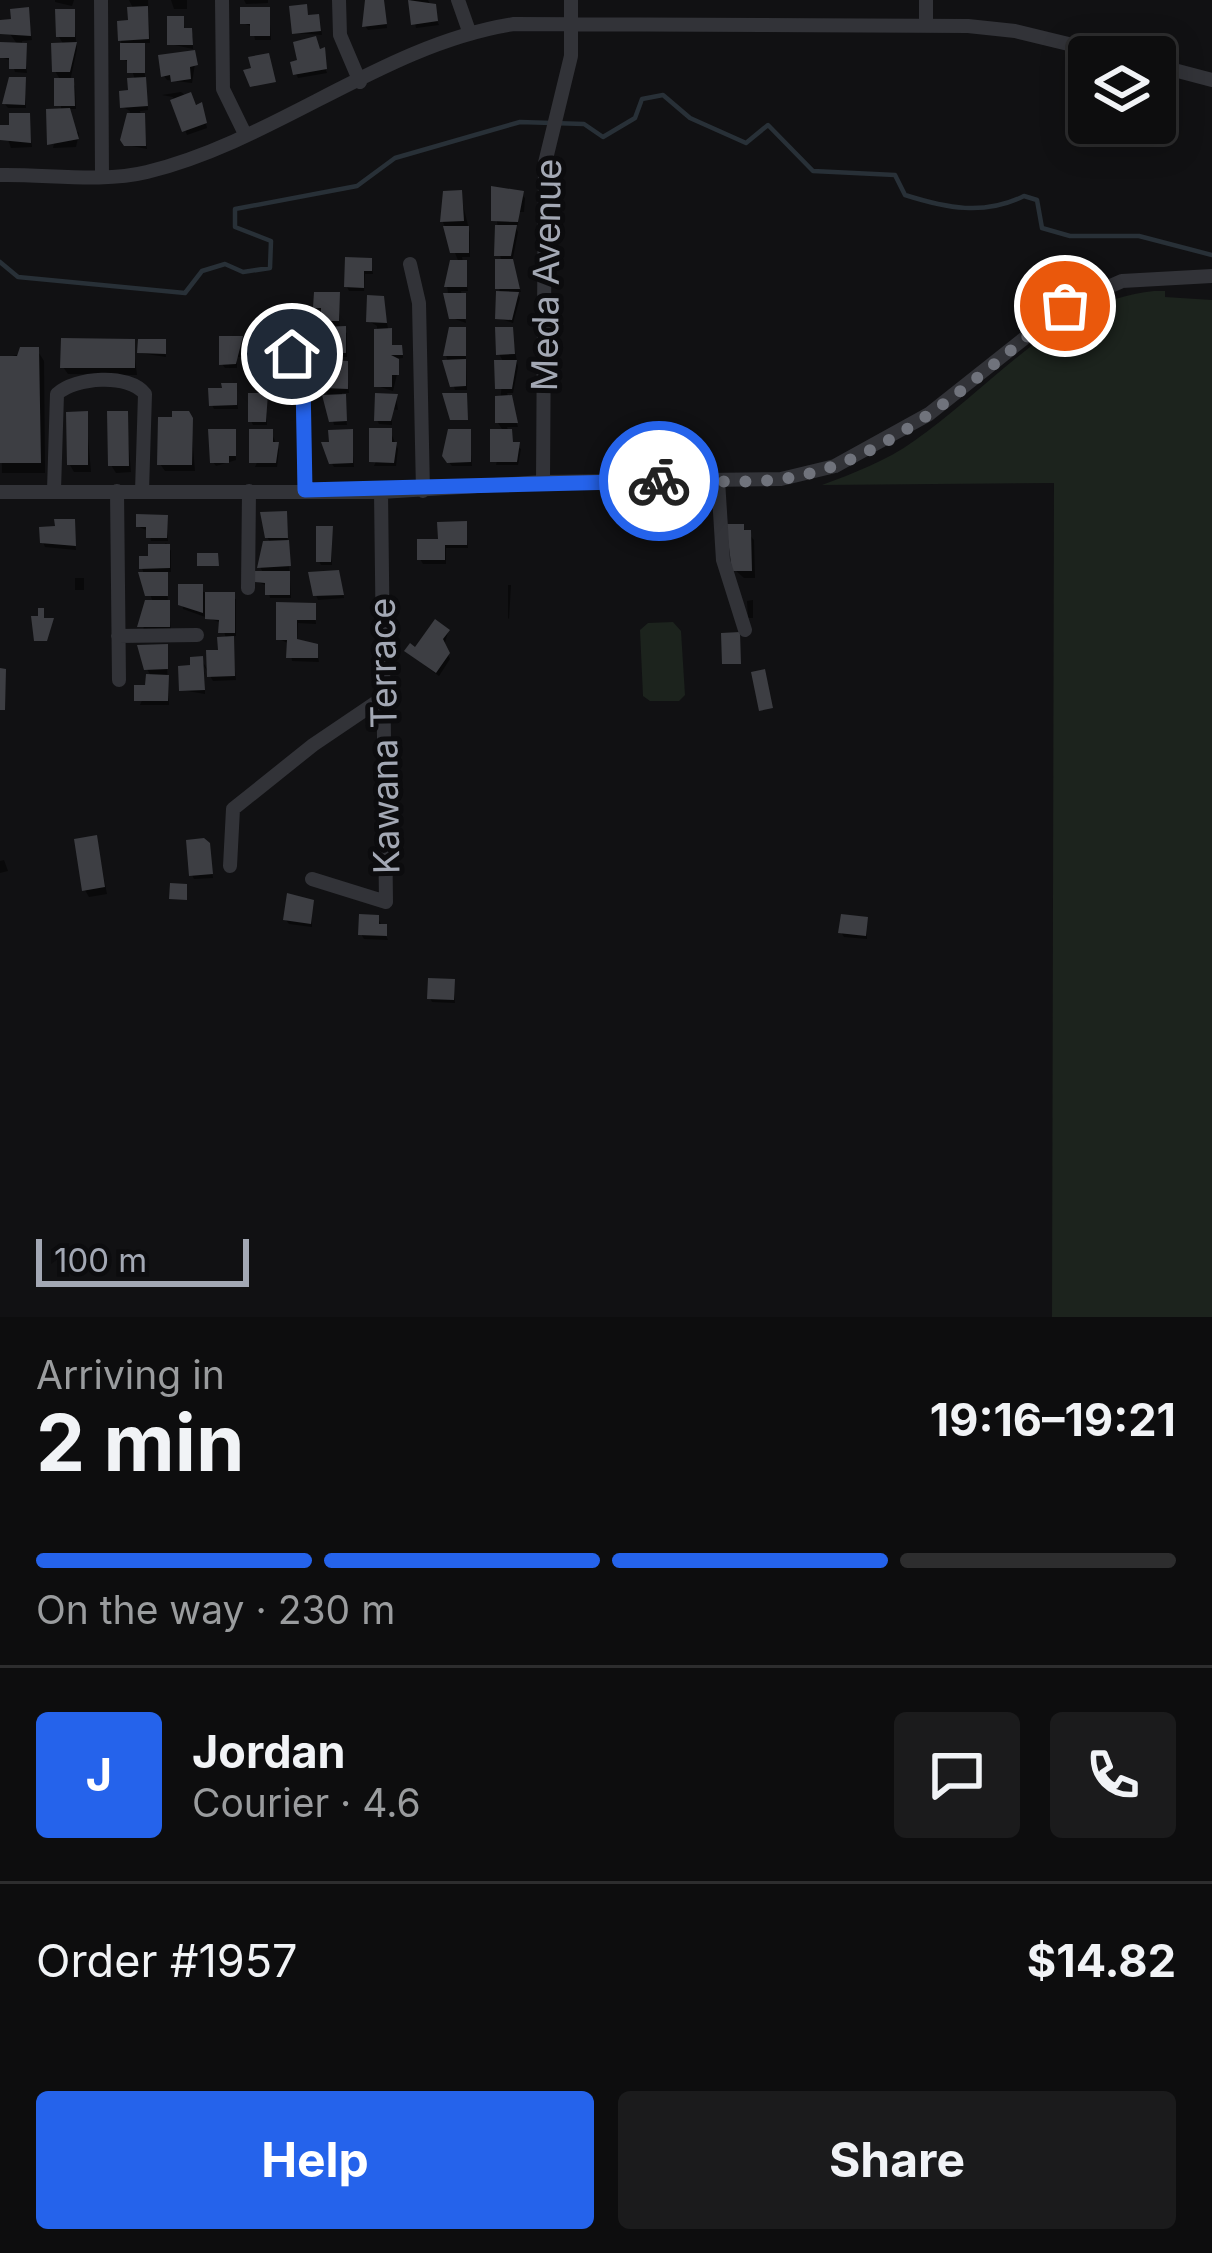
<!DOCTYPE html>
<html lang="en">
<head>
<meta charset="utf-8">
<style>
  :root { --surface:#0d0d0e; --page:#1b1b1c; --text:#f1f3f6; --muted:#9a9c9e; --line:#2d2d2e; --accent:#2563eb }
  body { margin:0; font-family:Inter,sans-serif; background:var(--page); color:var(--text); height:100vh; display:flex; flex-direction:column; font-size:45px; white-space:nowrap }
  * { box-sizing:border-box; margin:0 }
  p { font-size:39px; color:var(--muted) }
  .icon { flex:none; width:66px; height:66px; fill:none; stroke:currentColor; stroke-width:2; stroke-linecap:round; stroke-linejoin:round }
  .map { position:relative; height:1317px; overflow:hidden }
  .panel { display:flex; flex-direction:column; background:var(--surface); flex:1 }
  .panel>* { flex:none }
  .controls { position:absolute; left:1068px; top:36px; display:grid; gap:24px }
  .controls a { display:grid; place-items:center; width:108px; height:108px; border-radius:12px; background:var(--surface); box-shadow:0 6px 30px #0003,0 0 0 3px var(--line); font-size:60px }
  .scale { position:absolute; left:36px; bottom:30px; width:213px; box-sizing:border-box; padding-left:12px; border:6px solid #a3a8b4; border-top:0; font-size:33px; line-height:42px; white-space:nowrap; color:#a3a8b4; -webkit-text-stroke:9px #0c0c0e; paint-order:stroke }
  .pin { position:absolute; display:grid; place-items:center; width:102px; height:102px; color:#fff; margin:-51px; border:6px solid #fff; border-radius:50%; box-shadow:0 3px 12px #0007 }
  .courier { position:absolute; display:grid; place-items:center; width:120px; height:120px; margin:-60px; border:9px solid #2563eb; border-radius:50%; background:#fff; color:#222; box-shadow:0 3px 15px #0007 }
  .summary em { font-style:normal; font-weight:700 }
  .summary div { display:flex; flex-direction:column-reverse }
  .summary { display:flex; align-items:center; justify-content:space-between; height:204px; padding:0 36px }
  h1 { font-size:78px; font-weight:700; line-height:90px }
  .bar { display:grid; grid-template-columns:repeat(4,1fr); gap:18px 12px; align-content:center; height:144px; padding:0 36px }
  .bar i { height:15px; border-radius:9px; background:var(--line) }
  .bar .current { background:var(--accent) }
  .bar p { grid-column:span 4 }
  .line { display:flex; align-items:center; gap:30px; padding:0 36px; border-top:3px solid var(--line) }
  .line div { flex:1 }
  .round { display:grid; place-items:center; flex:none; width:126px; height:126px; border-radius:12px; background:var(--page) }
  .button { display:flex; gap:24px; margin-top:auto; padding:24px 36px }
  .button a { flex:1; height:138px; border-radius:12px; background:var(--accent); color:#fff; font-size:48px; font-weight:700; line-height:138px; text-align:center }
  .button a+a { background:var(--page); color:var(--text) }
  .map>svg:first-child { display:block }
</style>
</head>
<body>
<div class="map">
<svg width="1212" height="1317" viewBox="0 0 1212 1317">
  <rect width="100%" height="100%" fill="#111113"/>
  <!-- green -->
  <path fill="#1c231d" d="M1154,291H1165V297L1212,300V1317H1052L1054,483L822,485C854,473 886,461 914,441C990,389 1058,300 1154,291Z
    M673,622L681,631L685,695L679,701H650L643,696L640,630L648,623Z"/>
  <!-- shadow -->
  <path fill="#0007" d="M74,0L72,6L55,2V0Z
    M129,0H148L150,43H142L148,110L140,111L147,149L127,145L130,111L123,107L135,80L130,63L123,59L121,40L134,10Z
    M171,0H187V9H174Z
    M244,0H268V3L246,4Z
    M383,0L387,28L368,30L365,26Z
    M411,0H428L439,25L416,28Z
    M305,7L309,18L320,21L322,35L295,33Z
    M27,10L32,40L22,41L27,73L15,72L12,61L1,57L18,45L2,23L14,22Z
    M269,10L271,40H255L253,27L243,23Z
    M73,12L77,49L70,81L75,86L76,109H68L72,129L79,133L76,147L53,148L61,112V81L55,71L64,45L59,37Z
    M183,19L185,31L193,36V49L170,44Z
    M317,44L327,73L298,78L296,74Z
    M196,57L192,83L167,80L164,76Z
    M24,80L26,108H8L5,104Z
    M181,92L203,110L207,128L187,135L173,97L162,95Z
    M28,116L32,147L11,148L4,128Z
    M494,189L517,190L525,198L524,212H519L518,225H514L518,232L512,263L521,292H516L520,298L513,323L498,318L501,262Z
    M460,193L470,233V257H462L468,291H461L466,323L452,318L447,286L459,263L443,222Z
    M371,261L373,274H365L364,291H349L347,287Z
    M338,295L340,329L347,333V357H335L324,312L316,307Z
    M382,299L392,348L403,352V358L395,359L399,366L393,391L377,386V326L369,321Z
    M465,330L467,390H455L446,355Z
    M511,330L518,367L513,393H507L518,427H507L513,445L521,449L518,465H496L504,432L498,423L504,363L499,354Z
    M241,339L244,357H237V368H225L222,364Z
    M133,342L137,375L68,374L63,367Z
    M164,342L166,357L140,353Z
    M37,350L44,361L45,473H2L0,359Z
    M346,364L349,393H342L347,425H334L326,388Z
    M235,386L238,409H214L212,405Z
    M266,396L267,425H253L251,421Z
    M396,397L398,410L392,409V425L379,424L377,420Z
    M86,414L91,472H74L70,465Z
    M126,414L131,472L116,473L111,465Z
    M191,422L195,471H165L160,464Z
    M390,431L398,449L396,466H374Z
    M234,432L236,460L216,466L213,462Z
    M271,432L279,450L277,467H255Z
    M351,432L354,467H334L331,462Z
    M469,432L472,466H452L448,461Z
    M286,514L291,598H270L268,586L258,582L264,574L260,567L271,544L267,537Z
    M166,518L168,541H151L149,531L139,527Z
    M73,522L76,550L45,547L43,542Z
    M465,524L468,548H446V564H423L420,559Z
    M742,527L754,540L755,578H744L748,594L744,578L735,570Z
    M332,529V565H321L319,561Z
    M166,543L171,551V572H165L171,631H143L148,603H153L142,568Z
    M75,578H84V590H75Z
    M340,578L344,598L318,600L316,595Z
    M508,585H511L509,619L508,618Z
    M181,587L236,599V636H231L236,680L213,681L204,666L205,694L182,690L201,659L210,674L226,639L222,623L183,609Z
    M753,600V618H748L747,601Z
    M279,605L314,606L316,624L298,623L297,642L316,647L319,662L292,661L290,644L279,639Z
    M448,632L444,646L450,659L439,676L407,652Z
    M166,647L169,705H140L152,678L147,669Z
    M96,838L107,894L89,897L85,890Z
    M208,845L213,878L194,879L192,875Z
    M4,860L8,871L0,873V861Z
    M312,903V927L289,924L286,920Z
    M378,918L388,940L364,939L361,934Z
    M866,920L867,939L844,937L841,932Z
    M453,982L455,1003L432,1002L430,998Z"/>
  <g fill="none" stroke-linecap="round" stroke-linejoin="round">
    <!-- stream -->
    <path stroke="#283037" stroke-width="4.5" d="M0,262L18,277L185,293L202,271L225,264L243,272L270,268L271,241L235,227V209L357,186L395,158L520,122L584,124L603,137L635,118L642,99L663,95L690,118L746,143L768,125L813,171L895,175L905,195C946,208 984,216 1024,196L1037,200L1042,228L1070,236H1139L1212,255"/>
  </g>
  <!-- building -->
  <path fill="#3d3e43" d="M365,0H384L387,24L362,27Z
    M408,0L436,4L438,21L411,25Z
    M307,4L308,15L319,14L321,31L292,34L289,6Z
    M148,6L149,39L118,41L117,21L128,20L127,7Z
    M29,7L31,36L0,34V20L11,19L10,9Z
    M240,7H270V36H250V24H240Z
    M55,9H75V37H56Z
    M167,16H184V28H192L193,45H167Z
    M316,36L320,49L325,47L327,69L293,75L290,62L297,60L293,42Z
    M0,42L27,43L26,69H9V58H0Z
    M77,42L70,72H52L51,43Z
    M120,43H145V73H127V60H120Z
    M195,50L198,65L190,67L191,79L171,82L170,75L161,77L158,55Z
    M269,53L276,82L250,87L243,70L251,68L248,57Z
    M9,77H26L25,105L2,104Z
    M146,77L148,106L120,108L119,91L128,90L127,78Z
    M54,78H74L75,106H54Z
    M191,92L196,105L202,102L207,123L182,132L170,100Z
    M70,108L79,139L47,145L46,109Z
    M9,113H30L31,143L0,140V125H9Z
    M127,113H145L146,146H124L120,140Z
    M491,186L524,191L518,222L491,221Z
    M462,190L464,221L440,222L443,191Z
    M495,225H517L511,256H494Z
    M443,226H469V253H450Z
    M345,257L372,258V271H364V288L344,287Z
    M495,259H513L520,289H495Z
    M450,260H467V287H444Z
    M496,291L519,292L512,320L495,319Z
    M314,292H340L339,321H321V308H313Z
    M443,293H466V319H449Z
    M367,295L384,296L387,323L366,322Z
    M346,326V353H330L322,327Z
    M449,327H466V356H443Z
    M495,327H513L515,354L496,355Z
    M392,328V345H402L403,355H391L399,359V375H392V387H374V329Z
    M219,336H243L236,364L219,365Z
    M61,338L135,339V368H60Z
    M138,339H166V354L137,353Z
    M20,347H39L41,463H0V356H17Z
    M466,359V386L450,387L442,360Z
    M330,360L348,361V389L323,388Z
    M494,360H517L512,389H495Z
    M221,383H237V405L209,406L208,388H222Z
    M248,393H268L266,422H248Z
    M375,393L398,394L391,421H374Z
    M442,393H467L468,420H450Z
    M346,394L347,421L329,422L322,395Z
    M512,395L518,423H495V396Z
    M88,411V465H67L66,412Z
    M107,411H128L129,466H108Z
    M172,411H189L193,418L192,465H157L158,417H172Z
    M369,428H392V442H397L394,463L369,462Z
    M208,429H236V456H229V463H210Z
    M249,429H273V442H279L276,463H249Z
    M353,429V463L329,464L321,442H329L328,430Z
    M448,429H471V462L447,463L442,456Z
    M490,429H512L513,442H520L517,462H490Z
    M287,511L288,538H265L260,512Z
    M136,514L168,515L167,538H146V527H136Z
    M54,519H75L76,546L40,543L39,527L55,526Z
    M467,521V545H445V560H417V539H438L437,522Z
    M726,524H744V530H751L752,571H732Z
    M316,526H333L331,562H316Z
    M289,540L291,566L257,568L263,541Z
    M148,544H170V568L139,569V556H148Z
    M197,553H218L219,566H197Z
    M339,570L344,595L313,596L308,572Z
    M255,571H290V595H265V583L255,582Z
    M138,572H168V596H145Z
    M178,584H203V613L178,605Z
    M205,592H235V633H218L219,620L205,619Z
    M145,600H170V627H137Z
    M276,602L316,603V620H297V639L318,644V658H286L287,640H276Z
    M38,608H44V618H54L47,641H34L31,616H38Z
    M435,619L450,630L443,639L450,653L436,673L404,651L410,643L415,647Z
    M740,632L741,664H722L721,633Z
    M234,636L235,676L207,677L206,650H218L217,637Z
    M168,644V669L144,670L137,645Z
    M203,656L205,690L179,691L178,666L190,665V657Z
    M0,668L6,669L5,710H0Z
    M765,669L773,708L759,711L751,672Z
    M146,674L169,675L168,701H134V685H145Z
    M97,835L105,887L82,891L74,839Z
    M204,838L210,843L213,874L189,876L186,840Z
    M170,883L187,884V900L169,899Z
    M287,893L314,900L311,924L283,920Z
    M359,914L379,915V924H387V936L358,935Z
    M841,914L868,917L866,936L838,933Z
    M428,978L455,979L454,1000L427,999Z"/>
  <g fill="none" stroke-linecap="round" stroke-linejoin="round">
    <!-- minor -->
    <path stroke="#323338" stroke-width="14" d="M101,0L102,175
      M222,0L223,89L245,134
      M339,0L340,35L360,82
      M458,0L470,34
      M926,0V26
      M1155,65L1212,80
      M0,175C47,174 102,183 147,172C275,141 384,44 514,24L968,26L1015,31L1122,57
      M410,264L419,303L423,491
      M292,354L303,381L305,490
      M718,480L723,560L745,630
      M543,482L545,163L571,56V0
      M54,490L57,394C75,377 129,373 145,394L142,491
      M117,491L119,680
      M0,492H381L543,482L781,479L835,466L929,414L1065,306L1122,281L1212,276
      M248,588L249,491
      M118,636L197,635
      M230,866L233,809L313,745L384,697
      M312,879L386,902L381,492"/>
  </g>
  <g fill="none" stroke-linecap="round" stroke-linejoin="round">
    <!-- done -->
    <path stroke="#70737c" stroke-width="12" stroke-dasharray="0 21.6" d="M659,481C699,480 742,484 781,479C890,465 982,371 1065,306"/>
    <!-- route -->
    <path stroke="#2563eb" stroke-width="15" d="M292,354L303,381L305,490L659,481"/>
  </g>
  <g text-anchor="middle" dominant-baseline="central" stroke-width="10" stroke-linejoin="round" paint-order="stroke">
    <!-- street labels -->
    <g font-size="36" fill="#a3a8b4" stroke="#0c0c0e">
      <text transform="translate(546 275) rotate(-89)">Meda Avenue</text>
      <text transform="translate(384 736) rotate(-91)">Kawana Terrace</text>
    </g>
  </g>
</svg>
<div class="controls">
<a><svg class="icon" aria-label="layers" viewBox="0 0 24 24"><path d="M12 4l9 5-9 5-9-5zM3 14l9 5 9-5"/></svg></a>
</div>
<div class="scale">100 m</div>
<div class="pin" style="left:1065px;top:306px;background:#ea580c"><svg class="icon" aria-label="bag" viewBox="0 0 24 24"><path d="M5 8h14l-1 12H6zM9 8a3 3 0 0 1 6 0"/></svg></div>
<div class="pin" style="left:292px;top:354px;background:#1f2937"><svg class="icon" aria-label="home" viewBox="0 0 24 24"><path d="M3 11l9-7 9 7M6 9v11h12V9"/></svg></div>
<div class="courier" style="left:659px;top:481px"><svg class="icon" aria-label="bike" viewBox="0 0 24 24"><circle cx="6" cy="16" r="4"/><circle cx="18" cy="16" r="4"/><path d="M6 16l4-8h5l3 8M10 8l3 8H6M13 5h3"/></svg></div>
</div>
<section class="panel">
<div class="summary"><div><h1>2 min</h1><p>Arriving in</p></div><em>19:16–19:21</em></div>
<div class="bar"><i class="current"></i><i class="current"></i><i class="current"></i><i></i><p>On the way · 230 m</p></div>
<div class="line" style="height:216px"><b class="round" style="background:var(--accent);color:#fff">J</b><div><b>Jordan</b><p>Courier · 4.6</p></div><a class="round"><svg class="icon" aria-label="chat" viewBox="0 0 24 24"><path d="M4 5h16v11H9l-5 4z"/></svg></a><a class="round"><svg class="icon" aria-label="phone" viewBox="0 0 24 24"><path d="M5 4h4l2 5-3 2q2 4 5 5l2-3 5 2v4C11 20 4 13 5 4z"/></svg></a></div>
<div class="line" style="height:156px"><div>Order #1957</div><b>$14.82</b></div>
<div class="button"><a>Help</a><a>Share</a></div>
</section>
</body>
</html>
